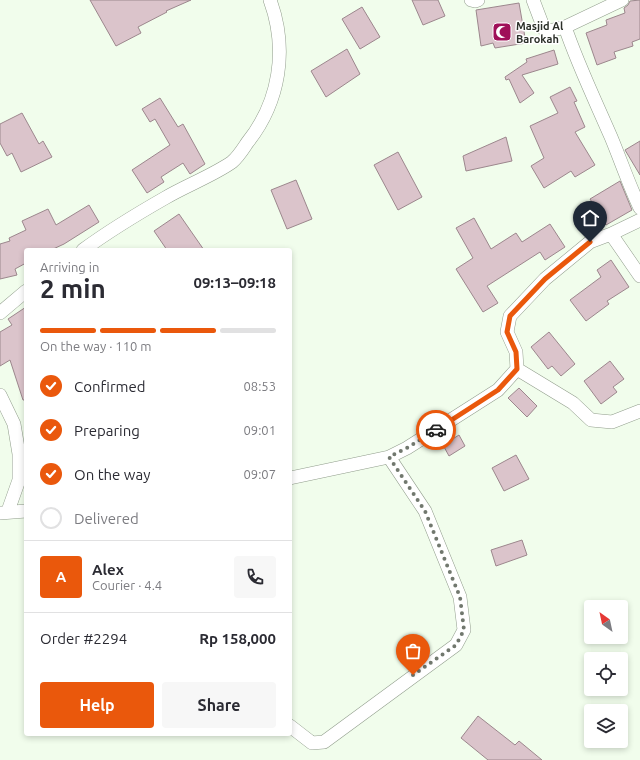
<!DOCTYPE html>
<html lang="en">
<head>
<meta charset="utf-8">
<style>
  :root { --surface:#fff; --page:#f7f7f7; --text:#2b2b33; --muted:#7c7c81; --line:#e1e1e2; --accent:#ea580c }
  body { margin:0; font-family:Ubuntu,sans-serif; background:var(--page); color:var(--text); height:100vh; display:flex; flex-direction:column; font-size:15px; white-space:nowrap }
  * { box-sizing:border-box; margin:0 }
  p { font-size:13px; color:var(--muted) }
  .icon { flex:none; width:22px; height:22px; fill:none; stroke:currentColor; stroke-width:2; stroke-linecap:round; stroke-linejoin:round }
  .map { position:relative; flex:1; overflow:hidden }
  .side { position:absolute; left:24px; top:248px; width:268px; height:488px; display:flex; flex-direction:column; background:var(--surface); border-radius:4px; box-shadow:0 2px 6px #0003 }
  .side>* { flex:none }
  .needle { width:26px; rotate:327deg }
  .controls { position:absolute; left:584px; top:600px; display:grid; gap:8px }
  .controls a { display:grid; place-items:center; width:44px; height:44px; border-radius:4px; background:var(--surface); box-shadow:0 2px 6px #0003; font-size:20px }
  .pin { position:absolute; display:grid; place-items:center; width:34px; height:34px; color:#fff; margin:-41px -17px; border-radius:50% 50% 50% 0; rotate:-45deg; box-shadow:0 0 4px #0007 }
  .pin .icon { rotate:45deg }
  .courier { position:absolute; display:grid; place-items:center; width:40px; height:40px; margin:-20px; border:3px solid #ea580c; border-radius:50%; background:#fff; color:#222; box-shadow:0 1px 5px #0007 }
  .summary em { font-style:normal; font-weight:700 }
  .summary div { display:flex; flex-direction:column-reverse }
  .summary { display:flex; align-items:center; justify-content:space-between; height:68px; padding:0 16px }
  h1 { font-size:26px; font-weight:700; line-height:30px }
  .bar { display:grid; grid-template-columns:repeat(4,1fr); gap:6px 4px; align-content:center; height:48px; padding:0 16px }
  .bar i { height:5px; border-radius:3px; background:var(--line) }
  .bar .selected { background:var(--accent) }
  .bar p { grid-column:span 4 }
  .line { display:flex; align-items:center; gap:10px; padding:0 16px; border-top:1px solid var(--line) }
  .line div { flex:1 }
  .round { display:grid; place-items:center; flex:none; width:42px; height:42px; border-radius:4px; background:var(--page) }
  ol { padding:0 16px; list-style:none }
  li { display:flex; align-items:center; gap:12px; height:44px }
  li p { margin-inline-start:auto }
  li .icon { padding:4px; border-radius:50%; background:var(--accent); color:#fff; stroke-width:4 }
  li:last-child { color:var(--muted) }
  li i { width:22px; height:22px; border:2px solid var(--line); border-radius:50% }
  .cta { display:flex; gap:8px; margin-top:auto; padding:8px 16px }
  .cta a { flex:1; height:46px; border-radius:4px; background:var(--accent); color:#fff; font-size:16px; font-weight:700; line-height:46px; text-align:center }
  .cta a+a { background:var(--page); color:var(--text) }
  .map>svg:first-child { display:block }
</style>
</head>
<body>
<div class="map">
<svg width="640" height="760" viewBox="0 0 640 760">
  <rect width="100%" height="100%" fill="#f1fdec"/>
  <!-- building -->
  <path fill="#dbc4cb" stroke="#9c878d" d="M90,0H191L166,11L167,12L138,27L141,33L116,46Z
    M412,0H438L445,16L423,25Z
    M640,0V39L632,42L633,46L614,52L616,58L597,65L586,33L607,25L606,20L625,13L624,8L628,5L630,1Z
    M519,3L526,43L495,48L493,43L481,46L476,10Z
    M362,7L380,37L360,49L342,19Z
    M347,49L360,74L326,97L311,71Z
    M554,50L558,64L522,75L534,93L520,103L509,79L506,80L505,77L527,62L526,59Z
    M570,87L577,101L574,102L585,127L575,132L595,165L575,177L571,171L544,188L531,166L544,158L530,126L558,113L550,97Z
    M160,98L178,127L183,124L205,164L190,174L183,163L161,177L164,182L147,193L132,170L170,145L155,119L150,122L142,109Z
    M22,113L39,144L43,141L52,157L21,172L12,153L7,156L0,143V124Z
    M506,137L512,161L466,171L463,156Z
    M640,141V175L625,150Z
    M398,152L422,197L398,210L374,165Z
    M296,180L312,219L287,229L271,190Z
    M620,181L632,210L606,225L590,199Z
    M89,205L99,222L64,244L51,250H26V263L15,269L17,275L0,279V244L10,241L9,238L26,230L22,221L48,209L56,225Z
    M179,214L204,250H167L154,231Z
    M474,218L491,249L516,233L522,242L550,224L565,247L545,260L540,252L487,286L498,303L483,312L456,269L473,258L456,228Z
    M611,260L629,287L607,301L609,304L586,321L570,300L601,277L597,270Z
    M26,307V400H23L10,360L0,366V332L12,325L8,319Z
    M549,332L575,364L561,376L552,366L548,369L531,347Z
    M610,361L624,379L613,387L617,392L601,404L584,381Z
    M519,388L537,406L527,417L508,398Z
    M459,435L465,446L449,456L443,445Z
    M516,455L529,479L504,491L492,468Z
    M522,540L527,555L496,566L491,550Z
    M478,716L515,745L519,741L542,760H488L461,738Z"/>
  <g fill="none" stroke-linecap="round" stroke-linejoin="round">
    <defs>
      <path id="street" d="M471,0L475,1L478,0
        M533,0L544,29L549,31L565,27C578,65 595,100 611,137C621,161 629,185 640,208
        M565,27L622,0
        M611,234L640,276
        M83,250C109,231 137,214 165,198C185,186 214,175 232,162C238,157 243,149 247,143C280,102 288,49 270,0
        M0,313L26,291
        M517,369L516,352L507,332L510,316L545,279L590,242L611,234L640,220
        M0,395L14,424L19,454V480L8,511
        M290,478L389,457L407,448L498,390L517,369L573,403L591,420L612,422L640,411
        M0,513L26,511
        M290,726L312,743L324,742L456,645L464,630L460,597L425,511L389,457"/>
    </defs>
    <!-- street casing -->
    <use href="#street" stroke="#919d8c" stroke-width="14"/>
    <!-- street -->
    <use href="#street" stroke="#fff" stroke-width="13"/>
  </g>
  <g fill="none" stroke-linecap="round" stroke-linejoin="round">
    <!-- done -->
    <path stroke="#71786e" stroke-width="4" stroke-dasharray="0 7.2" d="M413,675L456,645L464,630L460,597L425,511L389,457L407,448L436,430"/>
    <!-- route -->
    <path stroke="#ea580c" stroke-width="5" d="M436,430L498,390L517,369L516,352L507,332L510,316L545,279L590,242"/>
  </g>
  <!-- icons -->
  <defs>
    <symbol id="mosque-square" viewBox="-11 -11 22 22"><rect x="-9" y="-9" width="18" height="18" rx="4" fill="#9f0f58" stroke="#fff"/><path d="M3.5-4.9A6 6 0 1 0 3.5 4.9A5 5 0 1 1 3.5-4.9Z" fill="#fff"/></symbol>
  </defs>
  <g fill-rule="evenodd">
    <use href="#mosque-square" x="491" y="21" width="22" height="22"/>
  </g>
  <g text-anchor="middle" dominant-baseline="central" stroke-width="3" stroke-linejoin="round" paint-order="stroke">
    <!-- poi labels -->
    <g font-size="11" font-weight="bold" fill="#2c302a" stroke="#fff" text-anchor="start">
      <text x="516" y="26">Masjid Al<tspan x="516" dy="13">Barokah</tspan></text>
    </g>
  </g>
</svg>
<div class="controls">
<a><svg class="needle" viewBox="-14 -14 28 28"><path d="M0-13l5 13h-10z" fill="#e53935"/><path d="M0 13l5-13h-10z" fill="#7c7c81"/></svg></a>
<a><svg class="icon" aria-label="locate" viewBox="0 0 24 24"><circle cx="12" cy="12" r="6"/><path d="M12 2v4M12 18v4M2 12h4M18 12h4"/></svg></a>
<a><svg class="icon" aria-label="layers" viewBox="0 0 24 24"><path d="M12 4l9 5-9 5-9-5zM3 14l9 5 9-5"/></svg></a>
</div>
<div class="pin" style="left:413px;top:675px;background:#ea580c"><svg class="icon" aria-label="bag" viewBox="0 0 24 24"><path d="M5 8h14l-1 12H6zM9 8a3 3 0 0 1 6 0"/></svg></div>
<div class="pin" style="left:590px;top:242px;background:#1f2937"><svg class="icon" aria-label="home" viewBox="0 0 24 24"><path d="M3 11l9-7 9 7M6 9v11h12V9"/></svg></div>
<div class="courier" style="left:436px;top:430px"><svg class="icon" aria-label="car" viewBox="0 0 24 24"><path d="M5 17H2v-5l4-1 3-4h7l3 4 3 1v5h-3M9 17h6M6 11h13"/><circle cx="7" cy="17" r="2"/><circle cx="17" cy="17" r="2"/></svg></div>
<section class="side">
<div class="summary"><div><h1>2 min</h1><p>Arriving in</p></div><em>09:13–09:18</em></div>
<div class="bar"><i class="selected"></i><i class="selected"></i><i class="selected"></i><i></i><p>On the way · 110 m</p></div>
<ol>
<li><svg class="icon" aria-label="check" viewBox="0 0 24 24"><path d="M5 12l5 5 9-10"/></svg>Confirmed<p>08:53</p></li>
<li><svg class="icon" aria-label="check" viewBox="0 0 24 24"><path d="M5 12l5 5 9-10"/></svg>Preparing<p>09:01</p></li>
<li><svg class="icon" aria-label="check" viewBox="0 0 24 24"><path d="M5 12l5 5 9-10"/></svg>On the way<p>09:07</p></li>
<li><i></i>Delivered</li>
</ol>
<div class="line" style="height:72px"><b class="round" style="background:var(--accent);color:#fff">A</b><div><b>Alex</b><p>Courier · 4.4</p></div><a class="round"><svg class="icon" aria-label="phone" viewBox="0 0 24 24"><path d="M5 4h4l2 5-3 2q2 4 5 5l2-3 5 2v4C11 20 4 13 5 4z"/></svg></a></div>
<div class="line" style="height:52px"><div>Order #2294</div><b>Rp 158,000</b></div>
<div class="cta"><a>Help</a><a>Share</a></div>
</section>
</div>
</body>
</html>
